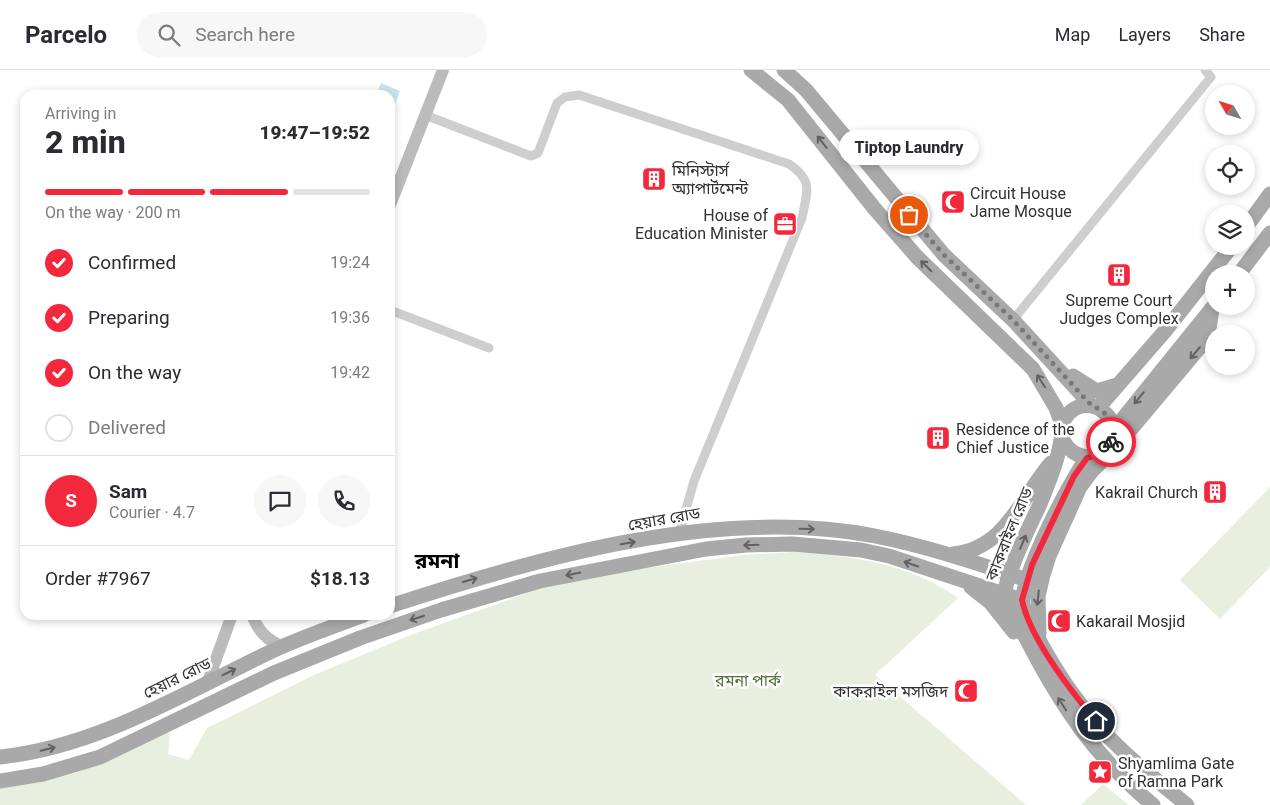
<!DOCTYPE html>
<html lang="en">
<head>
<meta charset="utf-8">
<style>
  :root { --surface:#fff; --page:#f7f7f7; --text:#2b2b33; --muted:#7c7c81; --line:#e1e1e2; --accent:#f3283c }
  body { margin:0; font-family:Roboto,"Noto Sans Bengali",sans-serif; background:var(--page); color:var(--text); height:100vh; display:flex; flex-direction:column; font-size:19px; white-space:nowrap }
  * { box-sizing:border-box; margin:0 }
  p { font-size:16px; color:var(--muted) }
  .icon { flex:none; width:28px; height:28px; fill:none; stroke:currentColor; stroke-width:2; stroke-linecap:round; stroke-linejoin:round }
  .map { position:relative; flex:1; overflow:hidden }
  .sheet { position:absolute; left:20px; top:20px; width:375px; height:530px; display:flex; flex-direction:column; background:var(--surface); border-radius:15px; box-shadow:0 2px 8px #0003 }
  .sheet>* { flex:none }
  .needle { width:32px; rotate:309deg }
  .controls { position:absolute; left:1205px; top:15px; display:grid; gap:10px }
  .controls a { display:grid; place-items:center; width:50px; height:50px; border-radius:50%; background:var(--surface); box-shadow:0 2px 8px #0003; font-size:25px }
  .pin { position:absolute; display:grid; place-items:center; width:42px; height:42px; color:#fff; margin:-21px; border:2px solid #fff; border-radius:50%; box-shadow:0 1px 5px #0007 }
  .courier { position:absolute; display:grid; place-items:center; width:50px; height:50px; margin:-25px; border:4px solid #f3283c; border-radius:50%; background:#fff; color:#222; box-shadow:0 1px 6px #0007 }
  .bubble { position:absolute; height:35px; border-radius:18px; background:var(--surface); box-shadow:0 2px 8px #0003; font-size:16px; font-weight:800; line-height:35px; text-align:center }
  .head em { font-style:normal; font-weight:800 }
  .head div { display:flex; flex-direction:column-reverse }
  .head { display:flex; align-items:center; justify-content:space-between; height:85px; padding:0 25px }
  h1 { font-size:32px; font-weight:800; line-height:38px }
  .bar { display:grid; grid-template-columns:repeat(4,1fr); gap:8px 5px; align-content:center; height:60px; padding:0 25px }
  .bar i { height:6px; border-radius:4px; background:var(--line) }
  .bar .selected { background:var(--accent) }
  .bar p { grid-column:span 4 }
  .line { display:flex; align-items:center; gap:12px; padding:0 25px; border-top:1px solid var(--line) }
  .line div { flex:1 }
  .round { display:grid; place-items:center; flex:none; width:52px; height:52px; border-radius:26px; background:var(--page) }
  ol { padding:0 25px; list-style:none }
  li { display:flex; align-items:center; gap:15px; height:55px }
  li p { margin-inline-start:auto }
  li .icon { padding:5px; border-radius:50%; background:var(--accent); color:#fff; stroke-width:4 }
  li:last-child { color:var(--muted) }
  li i { width:28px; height:28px; border:2px solid var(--line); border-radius:50% }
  header { display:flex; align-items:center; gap:30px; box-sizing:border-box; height:70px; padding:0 25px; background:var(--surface); border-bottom:1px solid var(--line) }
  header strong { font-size:24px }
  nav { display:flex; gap:28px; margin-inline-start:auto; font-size:18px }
  .search { width:350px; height:45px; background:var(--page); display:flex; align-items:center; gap:12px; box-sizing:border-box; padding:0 18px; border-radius:28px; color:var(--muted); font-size:19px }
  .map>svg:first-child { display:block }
</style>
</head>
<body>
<header>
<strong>Parcelo</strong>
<div class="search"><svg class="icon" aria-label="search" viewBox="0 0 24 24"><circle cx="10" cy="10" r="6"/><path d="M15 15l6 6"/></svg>Search here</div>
<nav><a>Map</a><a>Layers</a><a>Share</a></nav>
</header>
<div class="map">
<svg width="1270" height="735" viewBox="0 0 1270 735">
  <rect width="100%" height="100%" fill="#fff"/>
  <!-- green -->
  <path fill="#e8efde" d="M1270,417V497L1220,549L1180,510Z
    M794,482C854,487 908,492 958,528L875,605L1026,735H0V716L168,661L170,665L168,684L189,690L207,658L314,605L413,564L542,518L624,501L743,485Z
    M1103,714L1129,735H1081Z"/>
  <!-- water -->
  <path fill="#cae2ef" d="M381,13L400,21L392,42L390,25H376Z"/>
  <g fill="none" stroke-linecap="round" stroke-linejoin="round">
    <!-- street -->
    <path stroke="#cecece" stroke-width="9" d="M425,45L531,86L538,83L557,33L565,27L579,25L789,94C814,111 807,121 802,148L694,411L679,464
      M390,240L489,278
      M1013,250L1211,7L1205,0"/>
    <!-- secondary -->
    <path stroke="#bbb" stroke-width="12" d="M390,135L443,0
      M252,545C259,562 267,570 283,577
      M207,614L232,545"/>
    <!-- primary -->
    <path stroke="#a9a9a9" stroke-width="15" d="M751,0L788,30L874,138L917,187L1033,299L1056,338L1062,354
      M784,0L806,20L944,185L1013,250L1092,336
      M1246,157L1270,124
      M1239,204L1270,163
      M1073,306L1097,321L1117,315
      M1098,338L1165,261L1232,176
      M1113,361L1213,237
      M1062,368C1077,402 1123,385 1112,353C1109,345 1101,338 1092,336C1082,334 1072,338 1066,347C1061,354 1063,361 1061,369C1058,391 1048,414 1040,434C1031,454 1001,512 1005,530C1011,544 1020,556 1027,570C1061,636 1095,687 1153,735
      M1087,388C1070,411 1018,510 1023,536C1045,589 1082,644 1125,683C1145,701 1166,718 1187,735
      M953,484C1005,479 1021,428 1051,393
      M971,517L990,532L1014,562
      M390,536C539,487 718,436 875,466C926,476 977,493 1027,510
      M1039,563L1038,526L1043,505L1049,486L1080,417L1091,402L1116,377L1200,277L1208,266L1212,239
      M0,687C97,677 182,624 268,583C299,568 332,557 364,545
      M0,711L43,704L100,687L274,603L360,568L441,540L540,511L706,479L746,475L792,474L861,480L889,486L1022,530"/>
  </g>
  <!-- one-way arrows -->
  <defs><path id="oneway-shaft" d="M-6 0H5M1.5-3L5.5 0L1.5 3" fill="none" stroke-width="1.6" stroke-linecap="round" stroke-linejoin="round" transform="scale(1.25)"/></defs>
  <g stroke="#616161">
    <use href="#oneway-shaft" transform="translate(822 72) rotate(-128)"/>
    <use href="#oneway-shaft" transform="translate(926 196) rotate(-135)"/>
    <use href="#oneway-shaft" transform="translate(1195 283) rotate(130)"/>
    <use href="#oneway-shaft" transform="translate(1041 311) rotate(-123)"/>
    <use href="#oneway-shaft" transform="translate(1139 328) rotate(129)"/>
    <use href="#oneway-shaft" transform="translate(807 459) rotate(1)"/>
    <use href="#oneway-shaft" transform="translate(1023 472) rotate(-67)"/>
    <use href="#oneway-shaft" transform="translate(628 473) rotate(-10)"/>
    <use href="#oneway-shaft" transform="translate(751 475) rotate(178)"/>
    <use href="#oneway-shaft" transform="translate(911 494) rotate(-161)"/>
    <use href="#oneway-shaft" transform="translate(573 504) rotate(169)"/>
    <use href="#oneway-shaft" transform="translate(470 510) rotate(-16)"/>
    <use href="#oneway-shaft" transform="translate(1038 528) rotate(96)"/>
    <use href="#oneway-shaft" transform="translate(417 548) rotate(162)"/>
    <use href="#oneway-shaft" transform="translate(229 602) rotate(-26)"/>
    <use href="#oneway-shaft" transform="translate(1062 634) rotate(-123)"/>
    <use href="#oneway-shaft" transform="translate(48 679) rotate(-14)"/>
  </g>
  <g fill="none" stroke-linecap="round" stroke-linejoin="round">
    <!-- done -->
    <path stroke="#797979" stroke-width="5" stroke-dasharray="0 9" d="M909,145L944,185L1013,250L1092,336C1108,341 1116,355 1111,372"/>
    <!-- route -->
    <path stroke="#f3283c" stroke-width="6" d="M1096,651C1071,621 1030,568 1022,530L1032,495L1074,406L1087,388L1102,383L1111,372"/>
  </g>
  <!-- icons -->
  <defs>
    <symbol id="building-square" viewBox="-11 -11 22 22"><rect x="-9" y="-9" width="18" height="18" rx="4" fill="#f3283c" stroke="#fff"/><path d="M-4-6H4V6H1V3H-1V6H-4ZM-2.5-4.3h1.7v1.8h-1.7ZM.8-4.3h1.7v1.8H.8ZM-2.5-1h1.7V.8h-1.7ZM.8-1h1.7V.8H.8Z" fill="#fff"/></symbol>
    <symbol id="mosque-square" viewBox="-11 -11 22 22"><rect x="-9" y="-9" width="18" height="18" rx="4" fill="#f3283c" stroke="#fff"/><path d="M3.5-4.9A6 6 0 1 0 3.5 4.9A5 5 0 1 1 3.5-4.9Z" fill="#fff"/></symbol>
    <symbol id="office-square" viewBox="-11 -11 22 22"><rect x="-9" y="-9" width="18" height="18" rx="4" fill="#f3283c" stroke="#fff"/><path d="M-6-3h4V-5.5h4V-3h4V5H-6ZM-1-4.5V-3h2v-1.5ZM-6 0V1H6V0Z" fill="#fff"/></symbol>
    <symbol id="sight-square" viewBox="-11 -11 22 22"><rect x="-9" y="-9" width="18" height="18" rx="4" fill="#f3283c" stroke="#fff"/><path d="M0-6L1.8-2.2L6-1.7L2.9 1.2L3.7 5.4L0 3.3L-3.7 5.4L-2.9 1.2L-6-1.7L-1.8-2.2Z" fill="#fff"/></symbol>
  </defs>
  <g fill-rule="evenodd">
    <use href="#building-square" x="640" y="95" width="28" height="28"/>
    <use href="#mosque-square" x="939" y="118" width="28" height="28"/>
    <use href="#office-square" x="771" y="140" width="28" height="28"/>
    <use href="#building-square" x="1105" y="191" width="28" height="28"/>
    <use href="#building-square" x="924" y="354" width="28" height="28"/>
    <use href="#building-square" x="1201" y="408" width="28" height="28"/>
    <use href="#mosque-square" x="1045" y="537" width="28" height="28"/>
    <use href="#mosque-square" x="952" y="607" width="28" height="28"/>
    <use href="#sight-square" x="1086" y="688" width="28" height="28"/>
  </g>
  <g text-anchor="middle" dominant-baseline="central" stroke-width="5" stroke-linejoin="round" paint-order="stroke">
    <!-- poi labels -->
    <g font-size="16" fill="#313131" stroke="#fff" text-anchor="start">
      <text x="672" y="100">মিনিস্টার্স<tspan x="672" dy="18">অ্যাপার্টমেন্ট</tspan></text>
      <text x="970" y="123">Circuit House<tspan x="970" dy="18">Jame Mosque</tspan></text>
      <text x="768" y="145" text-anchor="end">House of<tspan x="768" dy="18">Education Minister</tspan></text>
      <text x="1119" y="230" text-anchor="middle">Supreme Court<tspan x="1119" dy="18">Judges Complex</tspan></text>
      <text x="956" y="359">Residence of the<tspan x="956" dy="18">Chief Justice</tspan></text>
      <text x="1198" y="422" text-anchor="end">Kakrail Church</text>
      <text x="1076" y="551">Kakarail Mosjid</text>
      <text x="948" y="621" text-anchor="end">কাকরাইল মসজিদ</text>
      <text x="1118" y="693">Shyamlima Gate<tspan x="1118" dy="18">of Ramna Park</tspan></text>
    </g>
    <!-- street labels -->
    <g font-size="16" fill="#313131" stroke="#fff">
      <text transform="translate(664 449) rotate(-10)">হেয়ার রোড</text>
      <text transform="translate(1009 464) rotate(-68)">কাকরাইল রোড</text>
      <text transform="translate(177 608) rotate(-26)">হেয়ার রোড</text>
    </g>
    <!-- park labels -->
    <g font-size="16" fill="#55713a" stroke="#fff">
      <text x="748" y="610">রমনা পার্ক</text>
    </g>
    <!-- district labels -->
    <g font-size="21" font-weight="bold" fill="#000" stroke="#fff">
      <text x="437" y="491">রমনা</text>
    </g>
  </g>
</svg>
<div class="controls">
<a><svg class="needle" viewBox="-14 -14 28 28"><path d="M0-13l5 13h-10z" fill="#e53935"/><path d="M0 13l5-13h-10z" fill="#7c7c81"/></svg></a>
<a><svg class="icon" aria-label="locate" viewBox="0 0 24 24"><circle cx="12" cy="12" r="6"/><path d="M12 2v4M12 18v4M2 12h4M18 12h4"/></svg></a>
<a><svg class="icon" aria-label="layers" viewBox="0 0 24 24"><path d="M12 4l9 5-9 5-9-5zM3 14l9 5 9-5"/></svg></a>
<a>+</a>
<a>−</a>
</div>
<div class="pin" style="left:909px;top:145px;background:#ea580c"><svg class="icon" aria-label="bag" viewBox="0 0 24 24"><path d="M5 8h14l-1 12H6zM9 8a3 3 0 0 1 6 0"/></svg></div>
<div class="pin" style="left:1096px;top:651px;background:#1f2937"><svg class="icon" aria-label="home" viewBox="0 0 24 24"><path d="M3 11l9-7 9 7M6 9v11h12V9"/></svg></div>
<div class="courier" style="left:1111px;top:372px"><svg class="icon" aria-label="bike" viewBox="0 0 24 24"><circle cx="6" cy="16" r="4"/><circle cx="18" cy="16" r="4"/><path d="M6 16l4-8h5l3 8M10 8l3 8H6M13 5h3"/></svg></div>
<div class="bubble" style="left:839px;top:60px;width:140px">Tiptop Laundry</div>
<section class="sheet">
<div class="head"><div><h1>2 min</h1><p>Arriving in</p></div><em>19:47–19:52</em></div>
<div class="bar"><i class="selected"></i><i class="selected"></i><i class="selected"></i><i></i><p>On the way · 200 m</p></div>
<ol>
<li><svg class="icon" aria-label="check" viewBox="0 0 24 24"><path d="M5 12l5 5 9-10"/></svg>Confirmed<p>19:24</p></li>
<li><svg class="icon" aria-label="check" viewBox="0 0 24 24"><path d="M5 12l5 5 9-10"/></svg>Preparing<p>19:36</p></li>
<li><svg class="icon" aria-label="check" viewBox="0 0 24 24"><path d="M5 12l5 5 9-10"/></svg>On the way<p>19:42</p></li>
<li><i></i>Delivered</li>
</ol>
<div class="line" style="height:90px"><b class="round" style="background:var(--accent);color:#fff">S</b><div><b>Sam</b><p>Courier · 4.7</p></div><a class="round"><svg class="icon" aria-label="chat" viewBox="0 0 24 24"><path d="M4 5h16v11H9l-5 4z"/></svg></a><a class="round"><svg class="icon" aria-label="phone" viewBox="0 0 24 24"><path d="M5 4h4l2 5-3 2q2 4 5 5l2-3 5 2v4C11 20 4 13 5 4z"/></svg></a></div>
<div class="line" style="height:65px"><div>Order #7967</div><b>$18.13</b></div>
</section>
</div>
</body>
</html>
